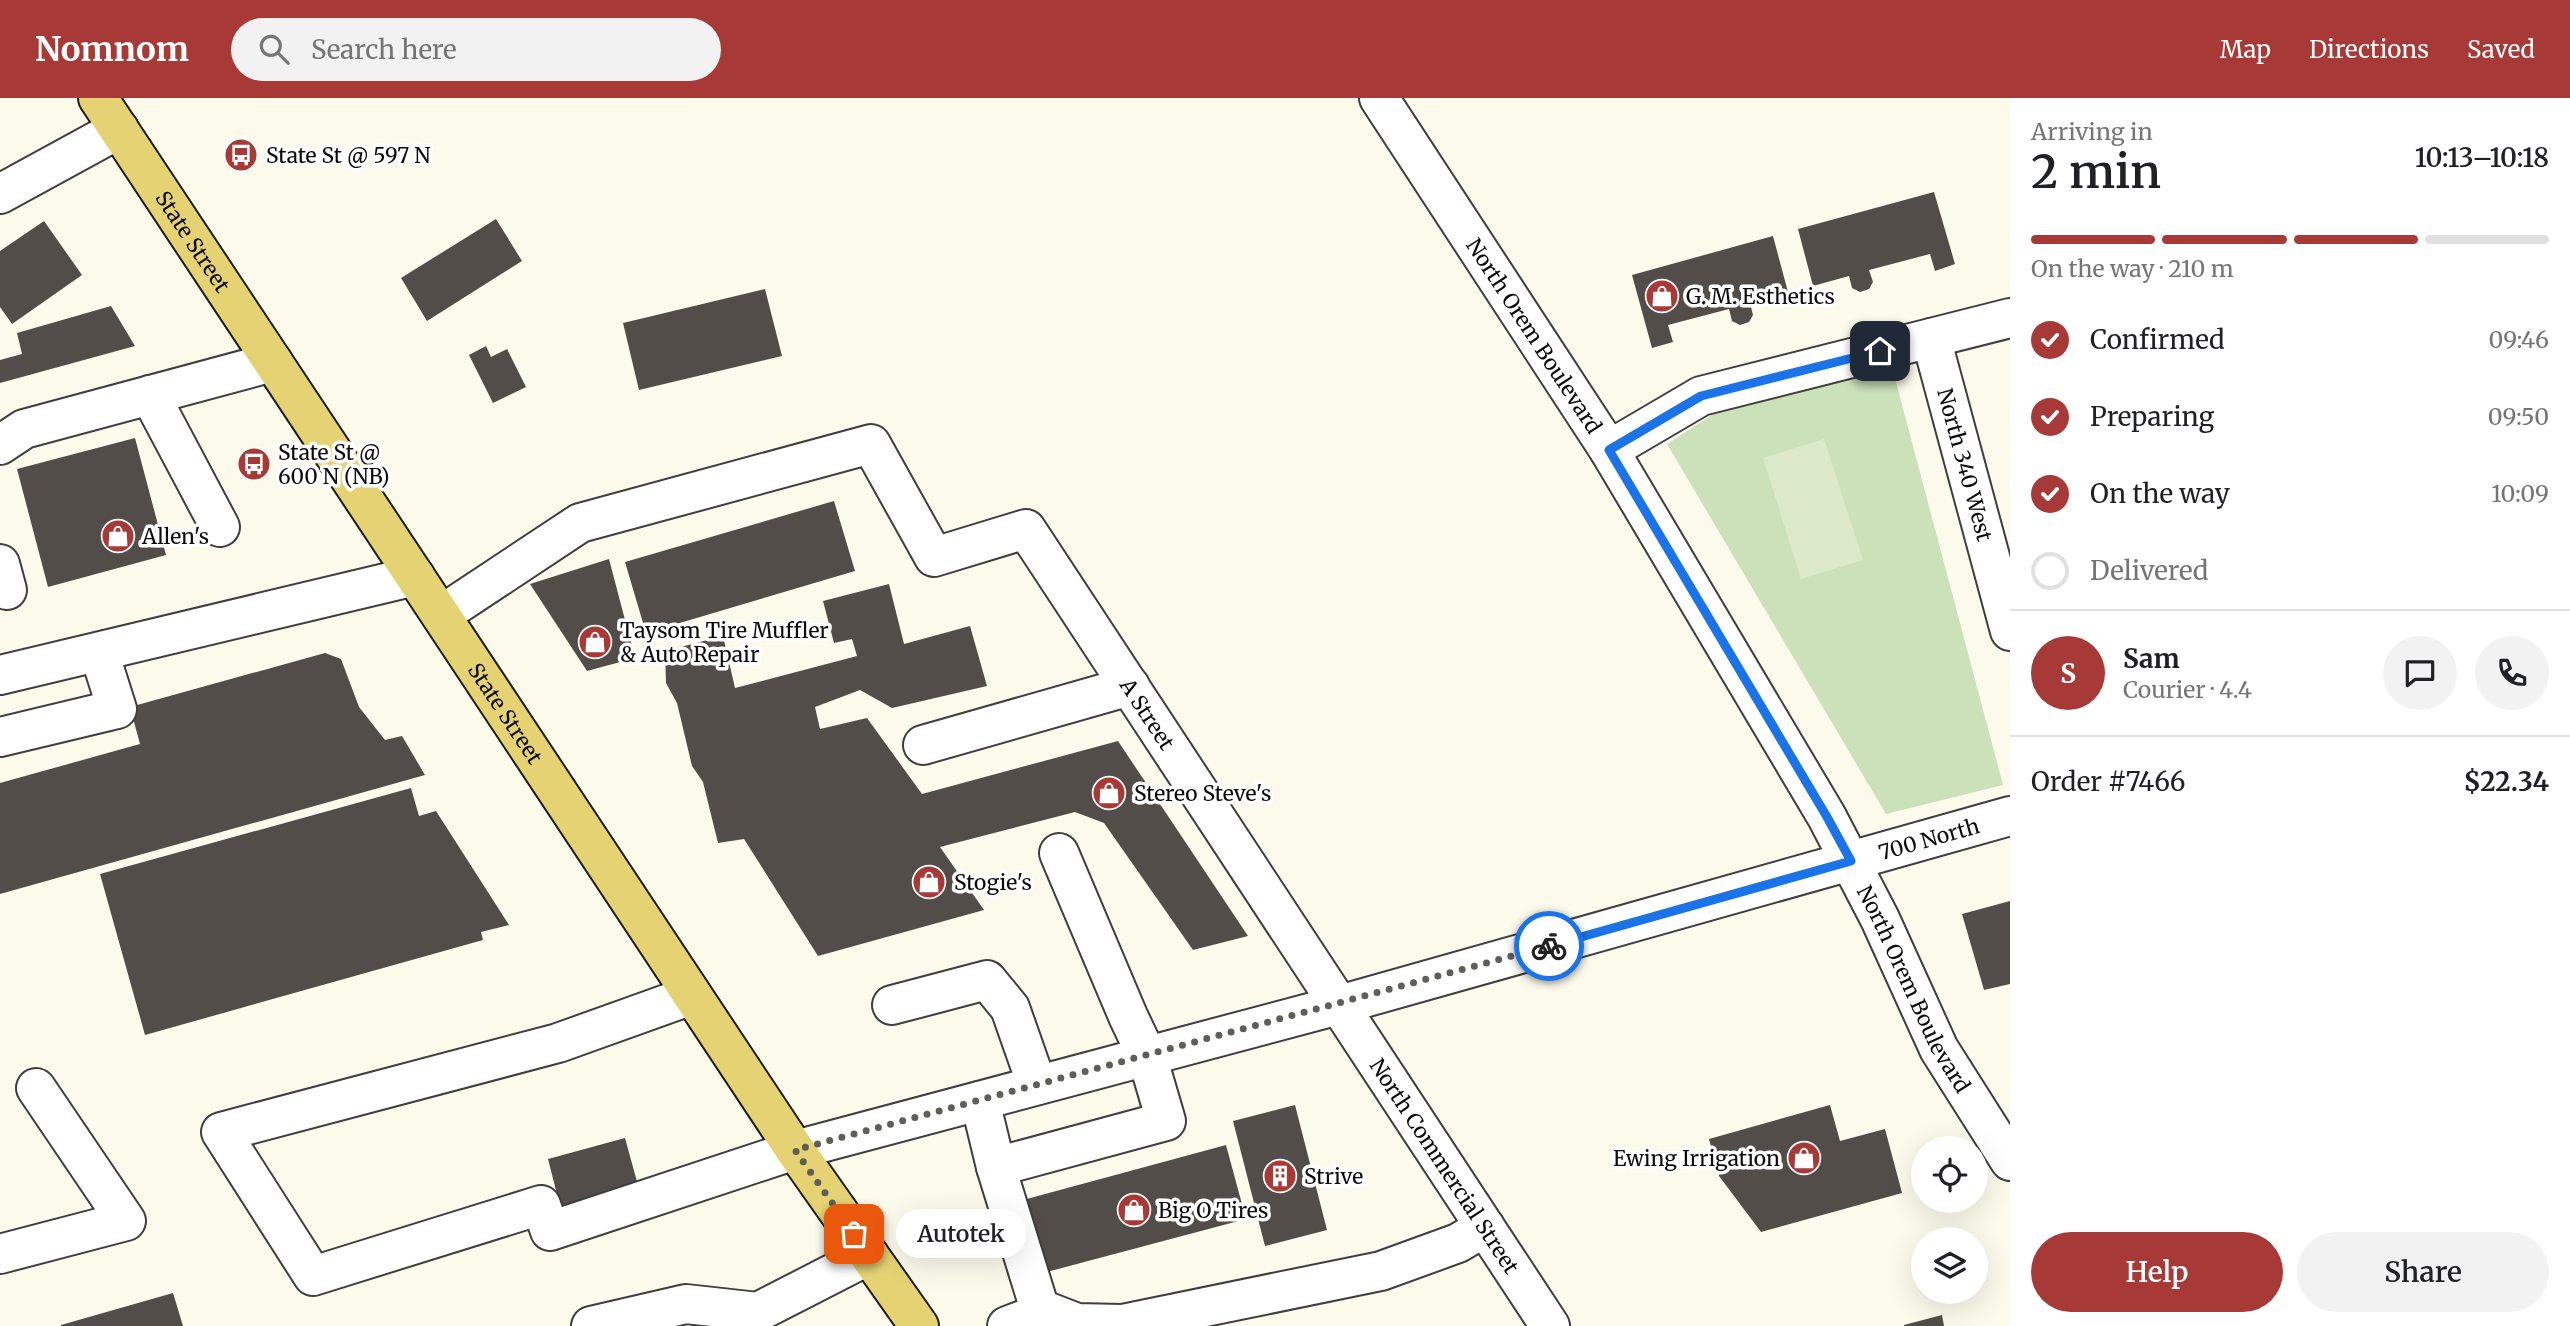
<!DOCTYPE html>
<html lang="en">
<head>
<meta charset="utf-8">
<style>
  :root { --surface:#fff; --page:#f2f2f2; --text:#202124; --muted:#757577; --line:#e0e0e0; --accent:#a73a36 }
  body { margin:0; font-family:Merriweather,serif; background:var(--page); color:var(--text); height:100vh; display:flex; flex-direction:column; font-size:26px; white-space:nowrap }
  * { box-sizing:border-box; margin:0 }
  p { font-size:23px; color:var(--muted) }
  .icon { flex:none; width:38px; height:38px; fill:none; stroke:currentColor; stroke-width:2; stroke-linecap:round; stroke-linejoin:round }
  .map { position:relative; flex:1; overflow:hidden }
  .sheet { display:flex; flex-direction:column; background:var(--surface); width:560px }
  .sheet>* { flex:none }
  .controls { position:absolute; left:1911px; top:1038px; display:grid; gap:14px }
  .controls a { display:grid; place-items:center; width:77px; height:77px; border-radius:50%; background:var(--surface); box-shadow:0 7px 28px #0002; font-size:35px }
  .pin { position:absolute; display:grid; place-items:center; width:60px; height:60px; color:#fff; margin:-30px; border-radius:14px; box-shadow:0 4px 10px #0006 }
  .courier { position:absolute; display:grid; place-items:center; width:70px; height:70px; margin:-35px; border:5px solid #1a73e8; border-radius:50%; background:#fff; color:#222; box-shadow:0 2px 9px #0007 }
  .bubble { position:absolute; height:49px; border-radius:24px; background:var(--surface); box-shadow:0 7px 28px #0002; font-size:23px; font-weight:600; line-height:49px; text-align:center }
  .head em { font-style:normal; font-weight:600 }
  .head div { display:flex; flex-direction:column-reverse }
  .head { display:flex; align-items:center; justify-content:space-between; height:119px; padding:0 21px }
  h1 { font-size:46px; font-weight:600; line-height:52px }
  .bar { display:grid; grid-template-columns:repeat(4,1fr); gap:10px 7px; align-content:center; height:84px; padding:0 21px }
  .bar i { height:9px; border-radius:5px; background:var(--line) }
  .bar .selected { background:var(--accent) }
  .bar p { grid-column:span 4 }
  .line { display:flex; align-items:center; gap:18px; padding:0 21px; border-top:2px solid var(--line) }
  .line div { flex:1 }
  .round { display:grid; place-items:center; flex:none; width:74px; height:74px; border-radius:37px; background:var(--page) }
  ol { padding:0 21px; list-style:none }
  li { display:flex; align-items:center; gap:21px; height:77px }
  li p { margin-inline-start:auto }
  li .icon { padding:7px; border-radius:50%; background:var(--accent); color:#fff; stroke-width:4 }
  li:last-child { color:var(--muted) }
  li i { width:38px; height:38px; border:4px solid var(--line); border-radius:50% }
  .button { display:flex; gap:14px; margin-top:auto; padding:14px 21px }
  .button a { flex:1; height:80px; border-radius:42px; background:var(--accent); color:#fff; font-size:28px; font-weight:600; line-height:80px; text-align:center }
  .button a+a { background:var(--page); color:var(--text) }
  header { display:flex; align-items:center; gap:42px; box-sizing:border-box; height:98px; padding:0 35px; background:var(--accent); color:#fff }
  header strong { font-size:33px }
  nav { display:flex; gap:38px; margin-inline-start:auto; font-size:24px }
  .search { width:490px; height:63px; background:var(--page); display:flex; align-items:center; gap:18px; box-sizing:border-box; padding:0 24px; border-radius:38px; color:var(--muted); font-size:26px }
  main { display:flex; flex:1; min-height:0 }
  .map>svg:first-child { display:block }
</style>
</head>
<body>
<header>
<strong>Nomnom</strong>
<div class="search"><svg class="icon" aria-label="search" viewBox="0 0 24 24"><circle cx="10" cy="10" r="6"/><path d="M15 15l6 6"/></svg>Search here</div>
<nav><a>Map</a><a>Directions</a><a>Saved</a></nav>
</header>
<main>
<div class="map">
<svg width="2010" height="1228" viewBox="0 0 2010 1228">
  <rect width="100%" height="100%" fill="#fcfaeb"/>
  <!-- green -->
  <path fill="#cbe1ba" d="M1892,269L2003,687L1886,716L1667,346L1721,311Z"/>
  <!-- pitch -->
  <path fill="#dceaca" d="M1824,341L1863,462L1801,481L1763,360Z"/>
  <!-- building -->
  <path fill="#524d49" d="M1934,94L1955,166L1935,173L1930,156L1869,172L1873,184L1869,191L1860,194L1852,190L1849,178L1813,188L1798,131Z
    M496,121L522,163L427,223L401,180Z
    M44,123L82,177L12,226L0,209V153Z
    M1773,138L1788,194L1750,205L1753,217L1749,224L1740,227L1732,223L1729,211L1668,227L1673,244L1652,250L1632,177Z
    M765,191L782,258L639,292L623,225Z
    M111,208L135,248L0,285V262L22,256L17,235Z
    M486,248L491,259L507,251L526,289L493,305L469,257Z
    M135,340L166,457L48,489L17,371Z
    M834,403L855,473L646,535L625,464Z
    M609,461L635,560L587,573L530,486Z
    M889,486L904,546L970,528L987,588L892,610L860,592L815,609L820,631L867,620L922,696L1118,643L1248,838L1193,852L1104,725L1075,714L940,749L984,812L818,858L744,741L718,745L703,684L692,668L677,605L666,585L665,553L723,538L735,590L857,558L852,541L834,545L823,503Z
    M325,555L341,561L359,609L385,642L402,638L425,677L0,796V685L140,646L130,609Z
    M411,690L419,718L436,713L509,827L481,834L483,842L145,937L100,776Z
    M2010,803V886L1984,892L1962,816Z
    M1295,1007L1327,1132L1265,1148L1233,1023Z
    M1830,1007L1840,1043L1885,1031L1902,1095L1761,1134L1719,1078L1709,1041Z
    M625,1040L639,1091L561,1112L548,1061Z
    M1226,1047L1246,1121L1043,1175L1023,1102Z
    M173,1195L183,1228H61V1227Z
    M1942,1217L1944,1228H1904V1227Z"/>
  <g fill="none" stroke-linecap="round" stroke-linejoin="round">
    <defs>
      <g id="minor">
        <path id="s1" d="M1379,0L1609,352L1827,719L1880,821L1939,951L2010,1063"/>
        <path d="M0,96L119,31"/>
        <path id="s2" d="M1931,240L2010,533"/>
        <path d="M150,297L220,429"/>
        <path d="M0,347L24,331L273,264"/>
        <path d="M1609,352L1701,298L2010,220"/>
        <path d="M0,466L7,492"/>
        <path id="s3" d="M441,517L580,425L871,346L934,459L1026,431L1550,1228"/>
        <path d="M0,577L415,478"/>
        <path d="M0,639L117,611L99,554"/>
        <path d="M923,647L1130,588"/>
        <path id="s4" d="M692,897L558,945L221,1034L313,1178L541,1107L550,1133L795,1052L1339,907L2010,718"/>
        <path d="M892,907L987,882L1010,910L1037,987"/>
        <path d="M980,1003L996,1069"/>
        <path d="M0,1156L126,1123L36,990"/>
        <path d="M1041,1215L996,1069L1166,1023L1147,958L1128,918L1059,755"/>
        <path d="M591,1228L686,1206L758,1214L869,1157"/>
        <path d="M1007,1228L1046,1213L1077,1225L1122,1226L1381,1173L1458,1145L1485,1129"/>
      </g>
      <g id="major">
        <path id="s5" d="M98,0L795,1052L919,1228"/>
      </g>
    </defs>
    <!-- minor casing -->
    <use href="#minor" stroke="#3e3e3e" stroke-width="42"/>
    <!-- major casing -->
    <use href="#major" stroke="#1c1c1c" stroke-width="42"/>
    <!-- minor -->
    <use href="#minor" stroke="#fff" stroke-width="38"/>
    <!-- major -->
    <use href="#major" stroke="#e5d272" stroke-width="38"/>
  </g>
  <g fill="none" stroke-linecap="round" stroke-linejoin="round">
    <!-- done -->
    <path stroke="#5f5f59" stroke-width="7" stroke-dasharray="0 12.6" d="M854,1136L795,1052L1549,848"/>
    <!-- route -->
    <path stroke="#1a73e8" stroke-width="9" d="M1549,848L1851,763L1827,719L1609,352L1701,298L1880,253"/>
  </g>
  <!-- icons -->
  <defs>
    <symbol id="bus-disc" viewBox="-11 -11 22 22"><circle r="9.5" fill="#a73a36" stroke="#fff"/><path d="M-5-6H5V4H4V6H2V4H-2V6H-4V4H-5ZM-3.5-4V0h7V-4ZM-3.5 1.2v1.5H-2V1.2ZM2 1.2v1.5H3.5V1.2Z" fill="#fff"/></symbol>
    <symbol id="shop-disc" viewBox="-11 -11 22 22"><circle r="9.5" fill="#a73a36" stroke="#fff"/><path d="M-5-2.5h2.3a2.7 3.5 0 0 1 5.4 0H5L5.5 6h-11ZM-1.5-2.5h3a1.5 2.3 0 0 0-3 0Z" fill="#fff"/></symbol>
    <symbol id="building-disc" viewBox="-11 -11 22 22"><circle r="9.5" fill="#a73a36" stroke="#fff"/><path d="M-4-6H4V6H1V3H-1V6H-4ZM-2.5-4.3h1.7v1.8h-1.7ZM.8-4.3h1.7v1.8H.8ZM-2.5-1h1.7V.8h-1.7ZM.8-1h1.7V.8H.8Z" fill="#fff"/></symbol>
  </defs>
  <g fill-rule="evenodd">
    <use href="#bus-disc" x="222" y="38" width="38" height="38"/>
    <use href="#shop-disc" x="1643" y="179" width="38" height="38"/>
    <use href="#bus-disc" x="235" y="347" width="38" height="38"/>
    <use href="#shop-disc" x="99" y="419" width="38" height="38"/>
    <use href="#shop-disc" x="576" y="525" width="38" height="38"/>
    <use href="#shop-disc" x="1090" y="676" width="38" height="38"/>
    <use href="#shop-disc" x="910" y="765" width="38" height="38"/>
    <use href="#shop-disc" x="1785" y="1041" width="38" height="38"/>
    <use href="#building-disc" x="1261" y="1059" width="38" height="38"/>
    <use href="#shop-disc" x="1115" y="1093" width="38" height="38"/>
  </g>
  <g text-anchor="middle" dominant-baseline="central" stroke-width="7" stroke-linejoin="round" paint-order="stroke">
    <!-- poi labels -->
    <g font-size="21" fill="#0b0b0b" stroke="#fff" text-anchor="start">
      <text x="266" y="57">State St @ 597 N</text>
      <text x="1686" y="198">G. M. Esthetics</text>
      <text x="278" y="354">State St @<tspan x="278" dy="24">600 N (NB)</tspan></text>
      <text x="142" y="438">Allen's</text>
      <text x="620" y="532">Taysom Tire Muffler<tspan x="620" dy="24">&amp; Auto Repair</tspan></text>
      <text x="1134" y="695">Stereo Steve's</text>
      <text x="954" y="784">Stogie's</text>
      <text x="1780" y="1060" text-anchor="end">Ewing Irrigation</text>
      <text x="1304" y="1078">Strive</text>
      <text x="1158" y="1112">Big O Tires</text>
    </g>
    <!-- street labels -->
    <g font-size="21" fill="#0b0b0b" stroke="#fff">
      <text stroke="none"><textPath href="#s5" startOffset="172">State Street</textPath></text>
      <text stroke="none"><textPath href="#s1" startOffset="284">North Orem Boulevard</textPath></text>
      <text stroke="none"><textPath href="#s2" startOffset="131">North 340 West</textPath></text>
      <text stroke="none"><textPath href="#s5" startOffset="738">State Street</textPath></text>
      <text stroke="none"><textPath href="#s3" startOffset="915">A Street</textPath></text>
      <text stroke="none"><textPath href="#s4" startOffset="2362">700 North</textPath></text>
      <text stroke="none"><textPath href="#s1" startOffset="1040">North Orem Boulevard</textPath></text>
      <text stroke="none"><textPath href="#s3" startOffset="1456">North Commercial Street</textPath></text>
    </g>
  </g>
</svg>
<div class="controls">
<a><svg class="icon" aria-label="locate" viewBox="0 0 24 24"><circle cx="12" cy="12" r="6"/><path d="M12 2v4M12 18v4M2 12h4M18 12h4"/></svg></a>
<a><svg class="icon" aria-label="layers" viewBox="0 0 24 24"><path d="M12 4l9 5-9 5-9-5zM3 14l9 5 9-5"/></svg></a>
</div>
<div class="pin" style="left:854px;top:1136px;background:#ea580c"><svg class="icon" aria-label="bag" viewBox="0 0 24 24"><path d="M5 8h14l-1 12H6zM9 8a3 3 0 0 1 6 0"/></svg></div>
<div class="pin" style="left:1880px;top:253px;background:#1f2937"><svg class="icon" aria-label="home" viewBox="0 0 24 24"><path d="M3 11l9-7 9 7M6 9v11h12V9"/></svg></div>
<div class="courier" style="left:1549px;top:848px"><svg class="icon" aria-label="bike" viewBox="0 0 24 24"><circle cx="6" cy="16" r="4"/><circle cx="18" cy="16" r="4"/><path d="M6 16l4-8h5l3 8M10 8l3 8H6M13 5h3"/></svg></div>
<div class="bubble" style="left:896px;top:1111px;width:130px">Autotek</div>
</div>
<section class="sheet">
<div class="head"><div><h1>2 min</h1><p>Arriving in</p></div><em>10:13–10:18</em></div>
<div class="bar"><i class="selected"></i><i class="selected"></i><i class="selected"></i><i></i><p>On the way · 210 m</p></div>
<ol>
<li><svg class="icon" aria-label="check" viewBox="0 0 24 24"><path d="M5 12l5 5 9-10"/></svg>Confirmed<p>09:46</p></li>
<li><svg class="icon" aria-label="check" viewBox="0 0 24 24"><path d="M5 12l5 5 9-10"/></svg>Preparing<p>09:50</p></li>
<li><svg class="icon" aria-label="check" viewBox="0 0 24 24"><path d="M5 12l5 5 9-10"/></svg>On the way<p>10:09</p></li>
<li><i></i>Delivered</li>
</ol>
<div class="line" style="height:126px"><b class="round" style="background:var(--accent);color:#fff">S</b><div><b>Sam</b><p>Courier · 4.4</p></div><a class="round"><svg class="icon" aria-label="chat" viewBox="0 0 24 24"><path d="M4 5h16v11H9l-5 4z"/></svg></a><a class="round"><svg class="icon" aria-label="phone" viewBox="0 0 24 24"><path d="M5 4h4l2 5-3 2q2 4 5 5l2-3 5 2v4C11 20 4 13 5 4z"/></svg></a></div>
<div class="line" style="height:91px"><div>Order #7466</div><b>$22.34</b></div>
<div class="button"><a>Help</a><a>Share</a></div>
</section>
</main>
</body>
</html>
